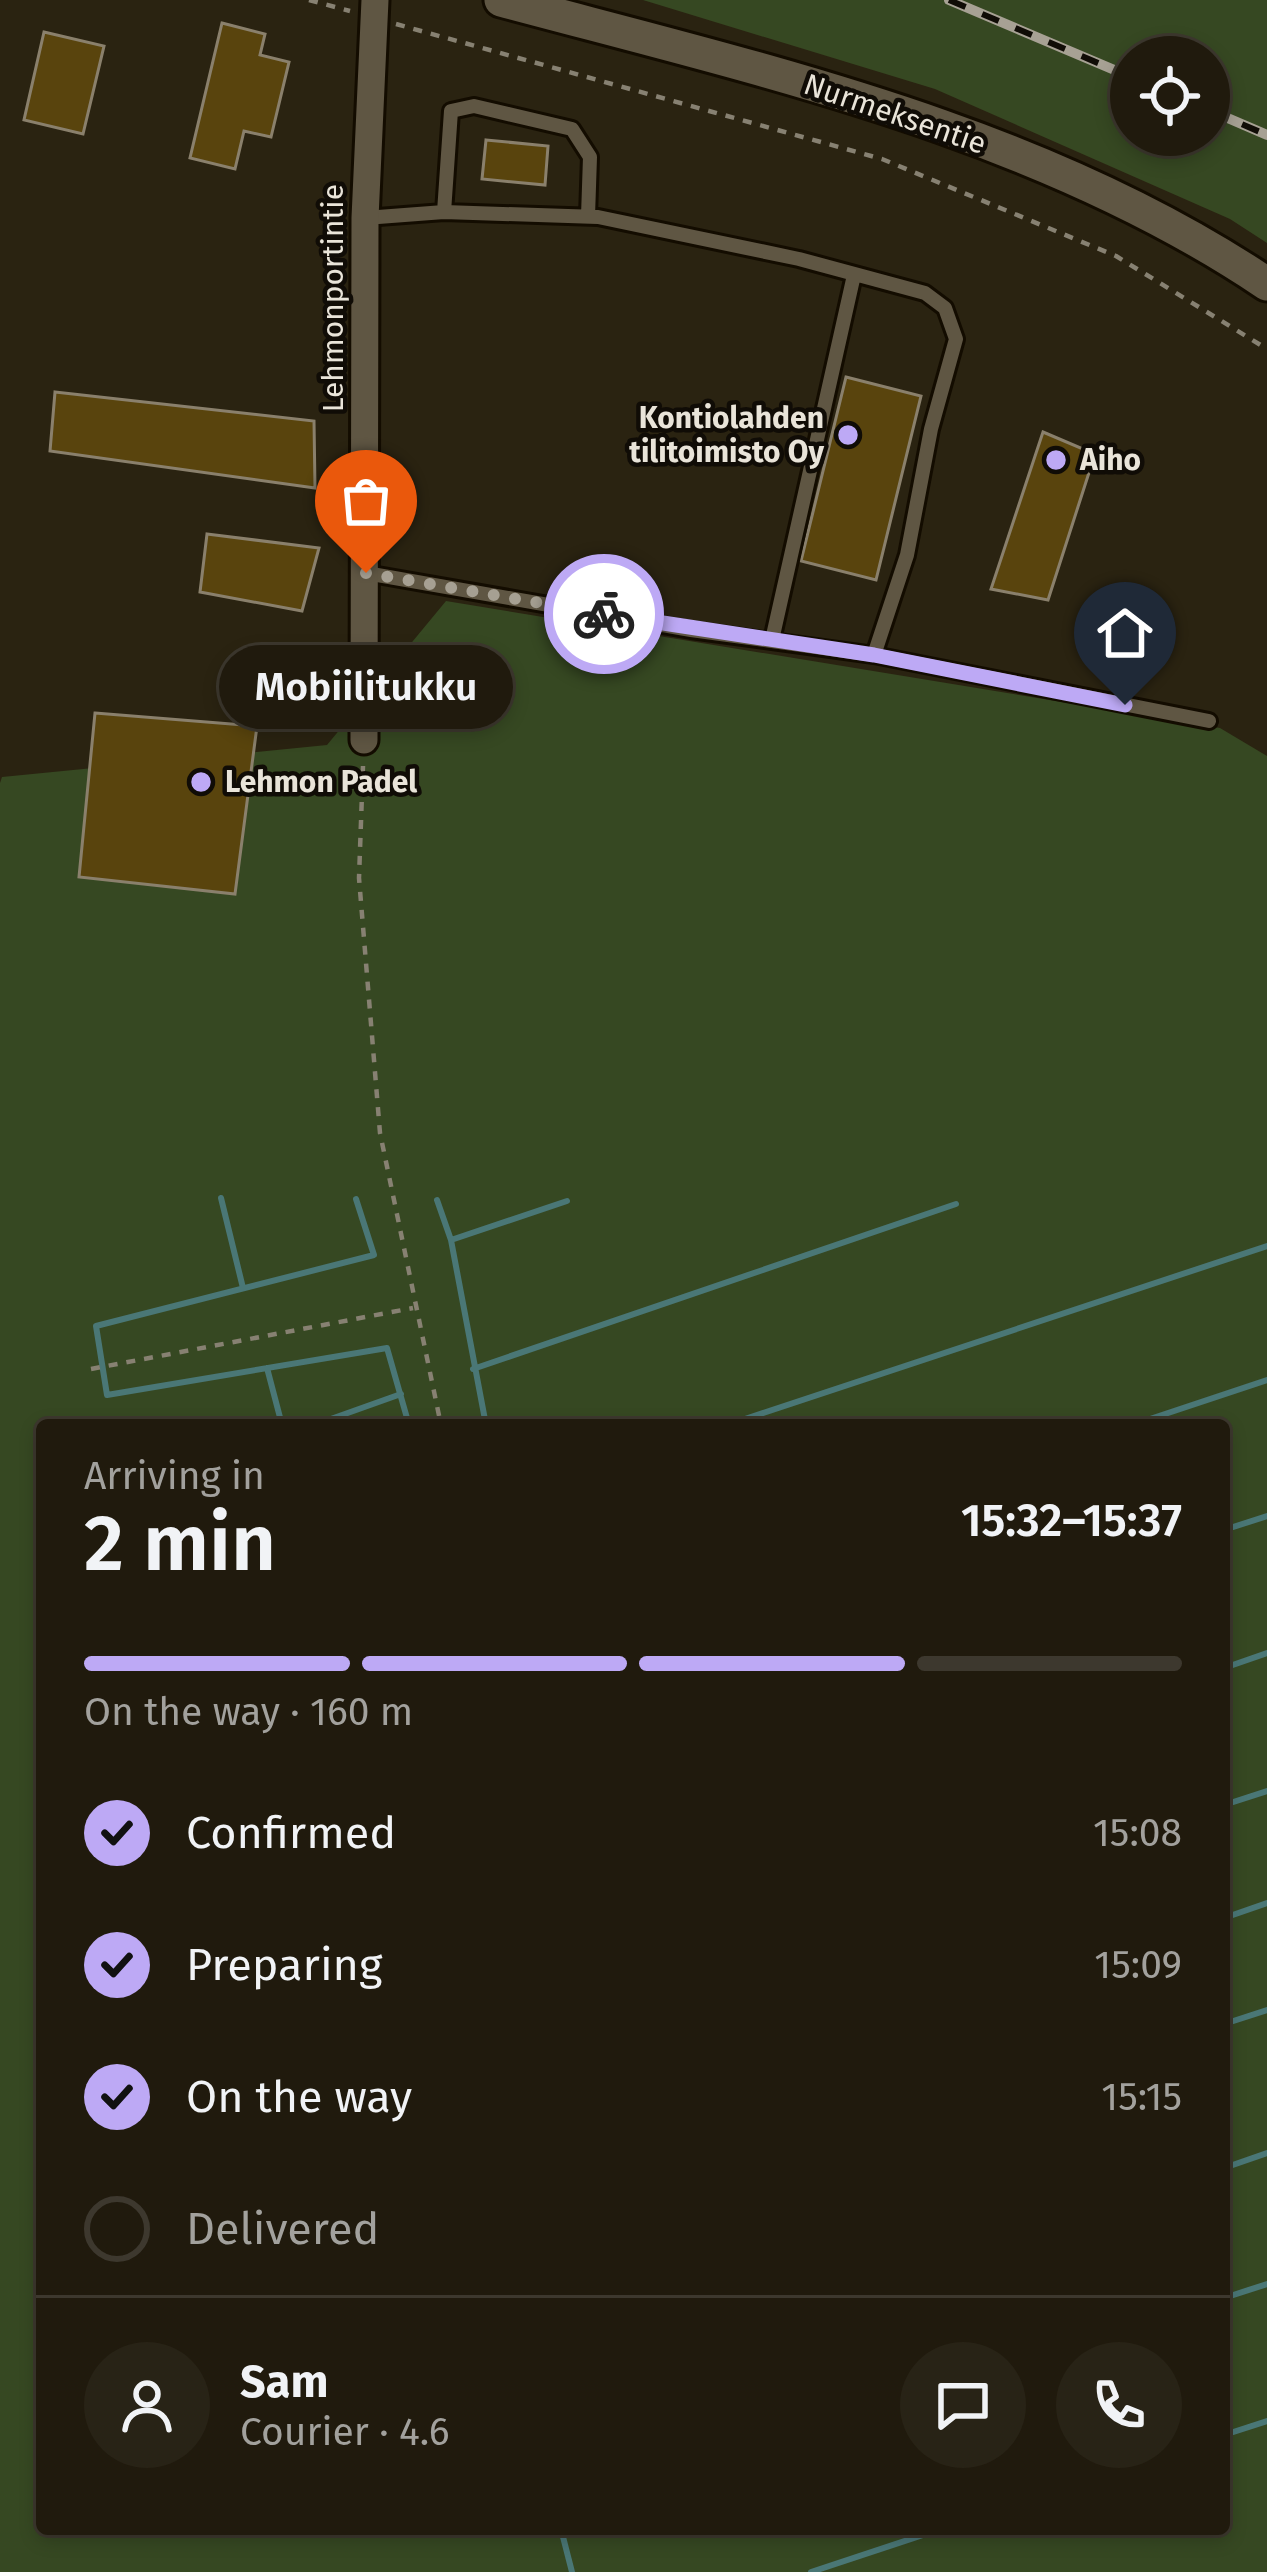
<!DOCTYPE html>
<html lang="en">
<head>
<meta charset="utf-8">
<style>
  :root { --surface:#201a0d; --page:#282316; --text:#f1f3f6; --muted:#a2a19d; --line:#3d382e; --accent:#bda9f5 }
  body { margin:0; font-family:"Fira Sans",sans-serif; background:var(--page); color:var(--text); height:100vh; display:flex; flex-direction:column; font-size:45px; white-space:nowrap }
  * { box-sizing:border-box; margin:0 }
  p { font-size:39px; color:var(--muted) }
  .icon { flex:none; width:66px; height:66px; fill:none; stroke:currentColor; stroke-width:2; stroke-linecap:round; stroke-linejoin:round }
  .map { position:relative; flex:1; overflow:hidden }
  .sheet { position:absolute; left:36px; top:1419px; width:1194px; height:1116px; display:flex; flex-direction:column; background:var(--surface); border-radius:12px; box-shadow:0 6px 18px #0003,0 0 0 3px var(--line) }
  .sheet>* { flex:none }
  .fabs { position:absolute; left:1110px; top:36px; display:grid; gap:24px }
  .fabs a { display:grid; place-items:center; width:120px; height:120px; border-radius:50%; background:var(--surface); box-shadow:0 6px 18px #0003,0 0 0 3px var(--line); font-size:60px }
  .pin { position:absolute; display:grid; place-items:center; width:102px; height:102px; color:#fff; margin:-123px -51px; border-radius:50% 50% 50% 0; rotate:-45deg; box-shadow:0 0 12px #0007 }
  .pin .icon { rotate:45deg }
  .courier { position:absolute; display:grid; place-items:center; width:120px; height:120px; margin:-60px; border:9px solid #bda9f5; border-radius:50%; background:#fff; color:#222; box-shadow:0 3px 15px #0007 }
  .bubble { position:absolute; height:84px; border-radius:42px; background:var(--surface); box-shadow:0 6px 18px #0003,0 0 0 3px var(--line); font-size:39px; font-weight:600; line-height:84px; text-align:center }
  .overview em { font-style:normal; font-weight:600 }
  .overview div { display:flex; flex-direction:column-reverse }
  .overview { display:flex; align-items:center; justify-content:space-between; height:204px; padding:0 48px }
  h1 { font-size:78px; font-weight:600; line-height:90px }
  .bar { display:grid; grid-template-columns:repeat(4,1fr); gap:18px 12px; align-content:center; height:144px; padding:0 48px }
  .bar i { height:15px; border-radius:9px; background:var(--line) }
  .bar .current { background:var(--accent) }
  .bar p { grid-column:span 4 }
  .line { display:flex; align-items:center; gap:30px; padding:0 48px; border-top:3px solid var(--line) }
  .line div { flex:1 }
  .round { display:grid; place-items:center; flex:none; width:126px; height:126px; border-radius:63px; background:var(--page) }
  ol { padding:0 48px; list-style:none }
  li { display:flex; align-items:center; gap:36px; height:132px }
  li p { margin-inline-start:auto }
  li .icon { padding:12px; border-radius:50%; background:var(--accent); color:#111; stroke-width:4 }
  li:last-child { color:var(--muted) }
  li i { width:66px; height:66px; border:6px solid var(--line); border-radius:50% }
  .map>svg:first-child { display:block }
</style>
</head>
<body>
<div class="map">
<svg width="1267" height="2572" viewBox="0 0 1267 2572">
  <rect width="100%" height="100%" fill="#2a2311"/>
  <!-- green -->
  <path fill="#364822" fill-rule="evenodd" d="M643,0H1267V243L1230,219L935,89ZM1131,57H1209V135H1131Z
    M446,601L1220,728L1267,756V2572H0V783L2,777L327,745ZM42,1425H1224V2529H42Z"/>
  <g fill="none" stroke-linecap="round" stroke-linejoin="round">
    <!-- stream -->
    <path stroke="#4a7776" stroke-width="6" d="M221,1198L243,1288
      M356,1199L374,1255L96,1326L107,1395L387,1348L409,1425
      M437,1200L451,1240L486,1425
      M451,1240L567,1201
      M267,1368L282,1425
      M473,1369L956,1204
      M314,1425L401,1394
      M727,1425L1267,1246
      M1132,1425L1267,1380
      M1224,1530L1267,1516
      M1224,1668L1267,1653
      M1224,1805L1267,1791
      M1224,1918L1267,1903
      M1224,2024L1267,2010
      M1224,2168L1267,2153
      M1224,2298L1267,2284
      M1224,2435L1267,2421
      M561,2529L572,2572
      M811,2572L941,2529"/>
  </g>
  <!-- building -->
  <path fill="#59440d" stroke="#8a806c" stroke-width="3" d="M222,23L265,34L260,55L289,62L271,137L244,131L235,169L190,158Z
    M44,32L104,46L83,134L24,120Z
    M486,140L548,146L545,185L482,179Z
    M846,377L921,396L876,580L801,561Z
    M55,392L314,421L315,488L50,451Z
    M1043,432L1095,454L1048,600L991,589Z
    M207,534L319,548L302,611L200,592Z
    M95,713L257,726L235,894L79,877Z"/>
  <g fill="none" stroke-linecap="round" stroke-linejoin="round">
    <defs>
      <path id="service" d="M444,212L451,111L474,106L572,129L590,157L588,216
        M365,218L444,212L598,217L799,259L925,293L945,308L956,339L931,429L907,555L874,655
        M366,573L691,630L874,655L1209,721
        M772,640L854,275"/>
      <path id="minor" d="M364,740L365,218L375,0"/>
      <path id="tertiary" d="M501,0C762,70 1040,131 1267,284"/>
    </defs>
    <!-- service casing -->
    <use href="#service" stroke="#130c00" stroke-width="20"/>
    <!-- minor casing -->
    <use href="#minor" stroke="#130c00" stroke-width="33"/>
    <!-- tertiary casing -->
    <use href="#tertiary" stroke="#130c00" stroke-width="39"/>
    <!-- path -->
    <path stroke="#878172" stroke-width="4.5" stroke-dasharray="9 9" stroke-linecap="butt" d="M309,0L350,11
      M396,24L882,159L1116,256L1267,349
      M363,766L359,878L380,1133L441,1425
      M91,1369L413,1308"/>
    <!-- service -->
    <use href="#service" stroke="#5f5643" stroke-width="14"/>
    <!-- minor -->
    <use href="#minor" stroke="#5f5643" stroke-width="27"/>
    <!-- tertiary -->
    <use href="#tertiary" stroke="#5f5643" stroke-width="33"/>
    <defs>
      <path id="rail" d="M949,0L1131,77
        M1209,110L1267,135"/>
    </defs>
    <!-- rail casing -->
    <use href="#rail" stroke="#a7a194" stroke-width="10"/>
    <!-- rail -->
    <use href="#rail" stroke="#100c06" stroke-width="6" stroke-dasharray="18" stroke-linecap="butt"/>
  </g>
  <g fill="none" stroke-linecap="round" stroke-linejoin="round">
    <!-- done -->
    <path stroke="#a6a093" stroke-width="12" stroke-dasharray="0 21.6" d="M366,573L604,614"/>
    <!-- route -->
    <path stroke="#bda9f5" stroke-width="15" d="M604,614L874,655L1125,705"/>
  </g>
  <!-- markers -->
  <g fill="#bda9f5" stroke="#100c06" stroke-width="4.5">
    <circle cx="848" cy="435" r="12"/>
    <circle cx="1056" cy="460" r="12"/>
    <circle cx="201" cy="782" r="12"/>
  </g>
  <g text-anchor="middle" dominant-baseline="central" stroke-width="9" stroke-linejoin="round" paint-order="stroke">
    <!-- street labels -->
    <g font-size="30" fill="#e9e4d9" stroke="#100c06">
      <text transform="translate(895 114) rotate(19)">Nurmeksentie</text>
      <text transform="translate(333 298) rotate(-90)">Lehmonportintie</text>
    </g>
    <!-- poi labels -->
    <g font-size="30" font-weight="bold" fill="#e9e4d9" stroke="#100c06" text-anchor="start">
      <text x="824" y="418" text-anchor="end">Kontiolahden<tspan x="824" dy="34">tilitoimisto Oy</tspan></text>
      <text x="1080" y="460">Aiho</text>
      <text x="225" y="782">Lehmon Padel</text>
    </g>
  </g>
</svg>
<div class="fabs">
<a><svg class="icon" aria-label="locate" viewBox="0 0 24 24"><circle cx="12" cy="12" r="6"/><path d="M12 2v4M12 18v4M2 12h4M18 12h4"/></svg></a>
</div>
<div class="pin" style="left:366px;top:573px;background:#ea580c"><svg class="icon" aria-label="bag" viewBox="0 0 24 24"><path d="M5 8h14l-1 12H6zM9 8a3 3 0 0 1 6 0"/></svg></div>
<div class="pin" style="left:1125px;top:705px;background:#1f2937"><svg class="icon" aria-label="home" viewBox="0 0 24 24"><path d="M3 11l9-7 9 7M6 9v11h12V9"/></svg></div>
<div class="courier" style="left:604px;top:614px"><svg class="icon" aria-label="bike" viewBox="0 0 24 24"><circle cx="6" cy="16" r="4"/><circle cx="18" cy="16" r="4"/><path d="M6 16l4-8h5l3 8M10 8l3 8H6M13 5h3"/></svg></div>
<div class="bubble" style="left:219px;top:645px;width:294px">Mobiilitukku</div>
<section class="sheet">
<div class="overview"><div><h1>2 min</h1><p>Arriving in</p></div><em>15:32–15:37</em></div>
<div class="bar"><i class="current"></i><i class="current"></i><i class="current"></i><i></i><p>On the way · 160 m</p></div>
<ol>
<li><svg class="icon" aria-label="check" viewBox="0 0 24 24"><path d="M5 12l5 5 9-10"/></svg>Confirmed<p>15:08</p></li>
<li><svg class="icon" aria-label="check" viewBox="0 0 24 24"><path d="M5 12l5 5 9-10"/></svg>Preparing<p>15:09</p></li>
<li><svg class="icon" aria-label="check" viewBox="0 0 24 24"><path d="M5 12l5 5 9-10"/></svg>On the way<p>15:15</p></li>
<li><i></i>Delivered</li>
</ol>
<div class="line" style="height:216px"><a class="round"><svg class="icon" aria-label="person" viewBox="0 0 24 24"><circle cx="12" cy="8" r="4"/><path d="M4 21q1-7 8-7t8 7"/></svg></a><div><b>Sam</b><p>Courier · 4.6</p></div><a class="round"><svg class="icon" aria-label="chat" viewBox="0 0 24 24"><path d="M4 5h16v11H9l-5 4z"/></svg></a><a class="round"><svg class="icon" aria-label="phone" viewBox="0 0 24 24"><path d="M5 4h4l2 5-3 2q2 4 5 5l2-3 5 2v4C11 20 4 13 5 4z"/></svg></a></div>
</section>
</div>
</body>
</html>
